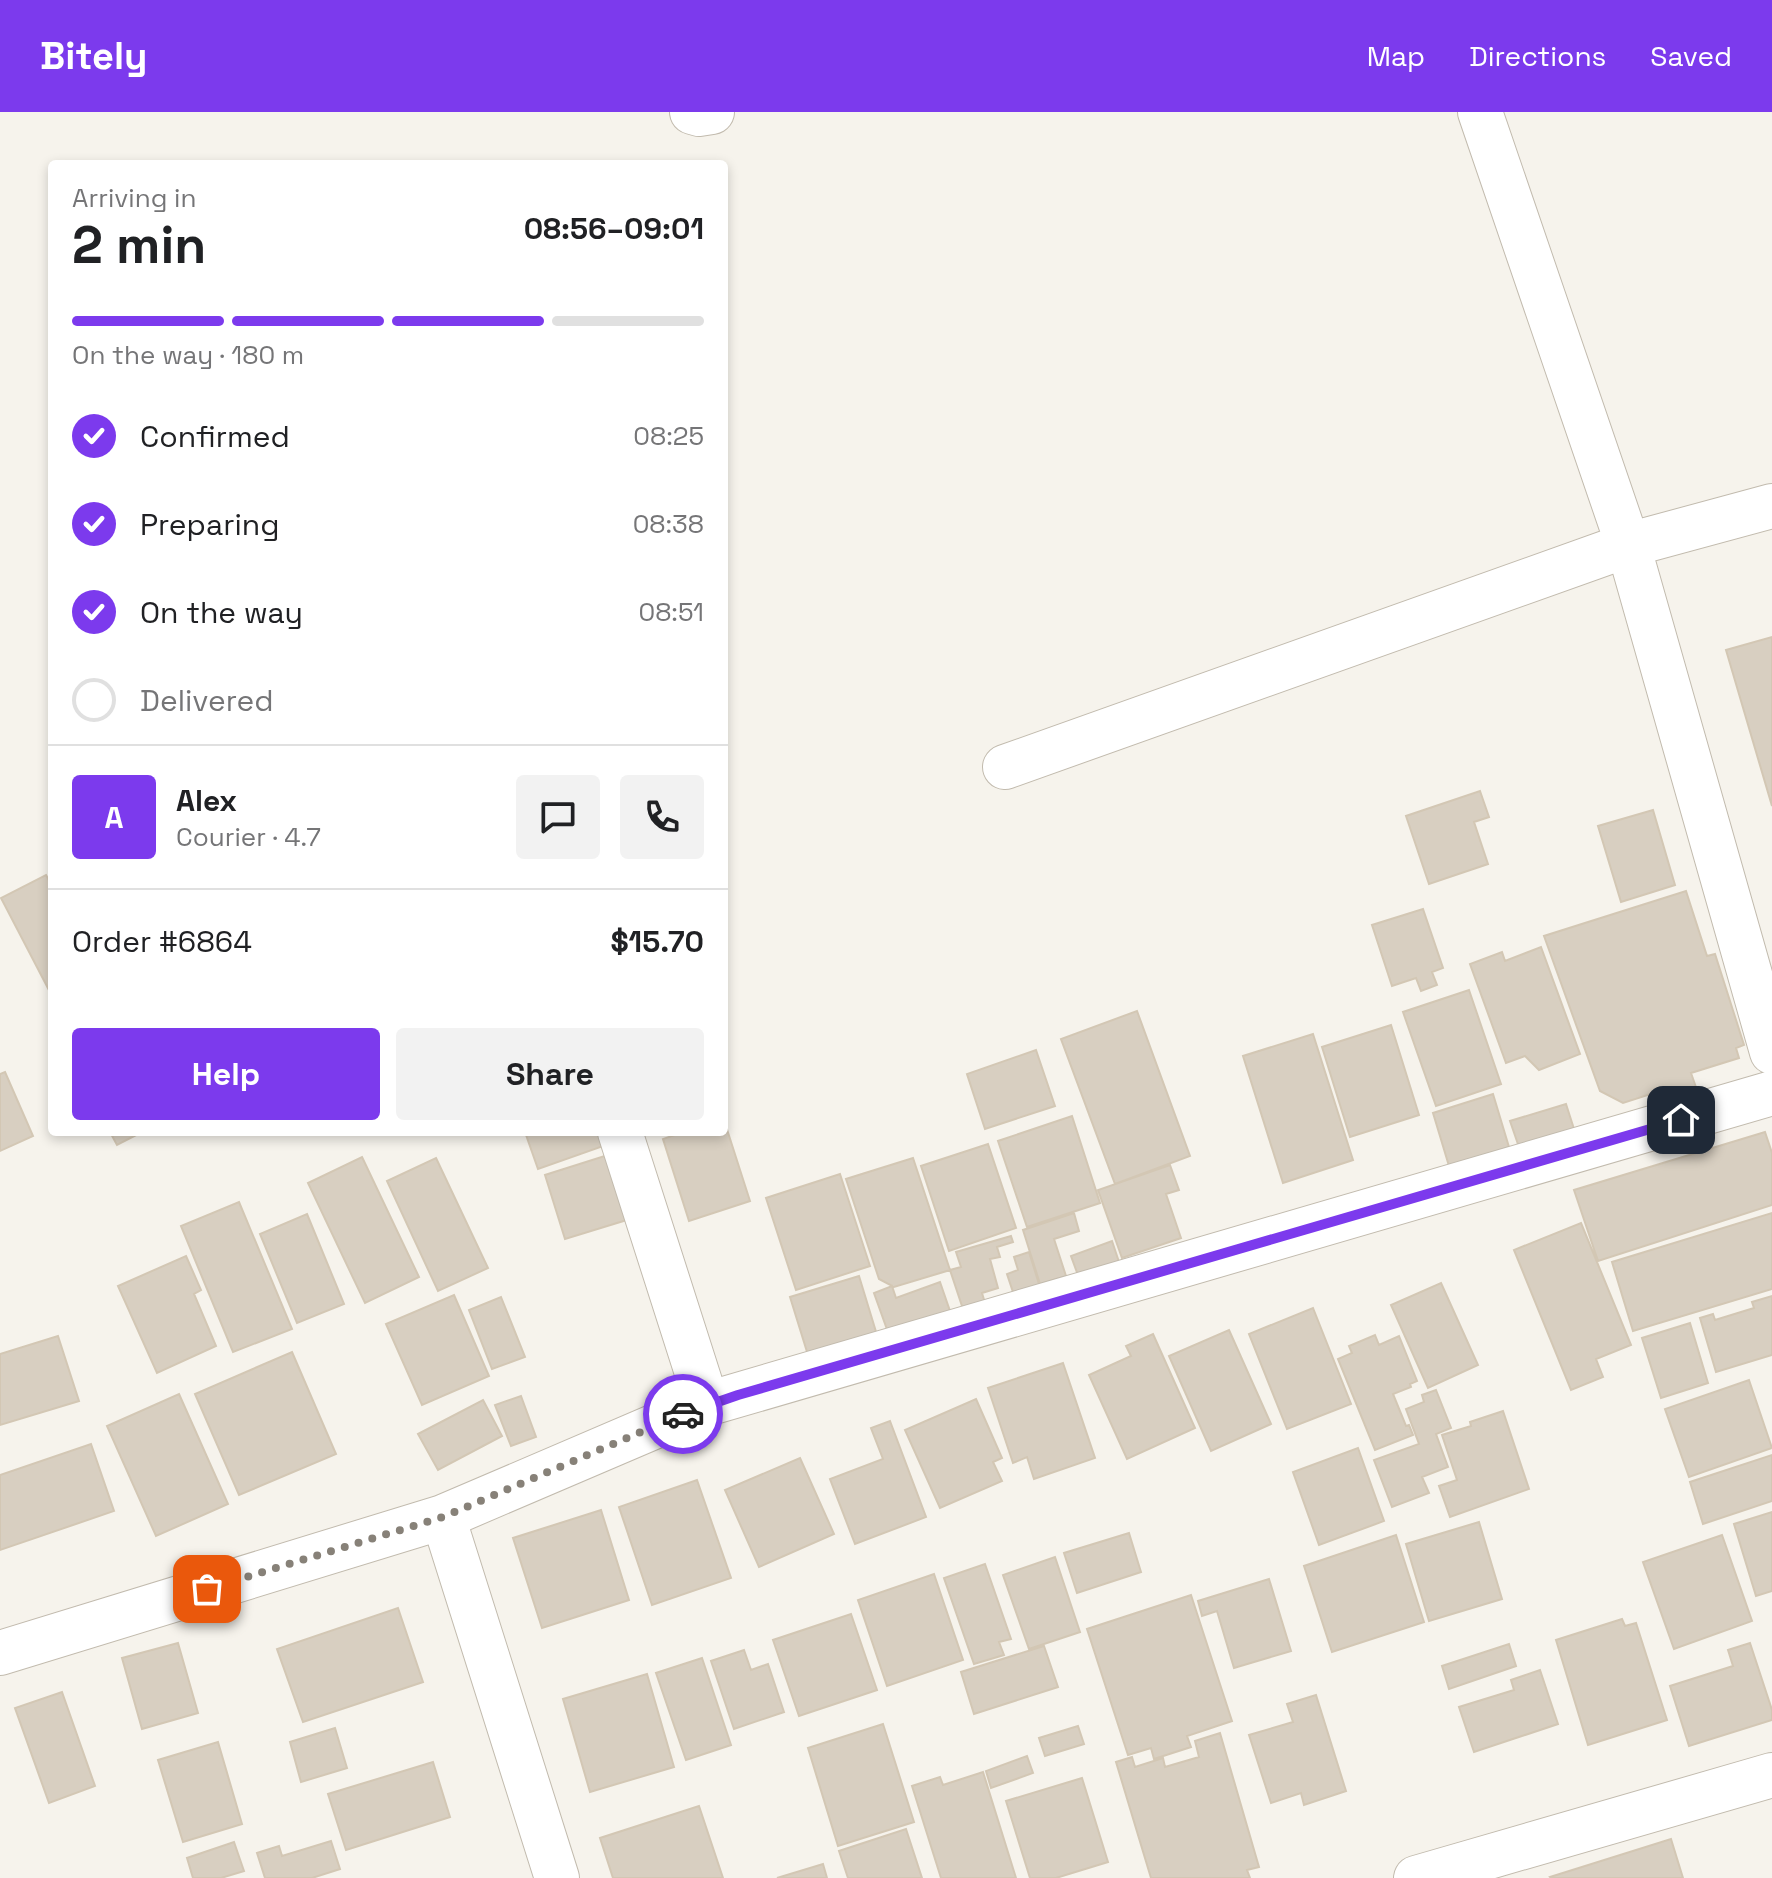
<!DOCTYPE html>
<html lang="en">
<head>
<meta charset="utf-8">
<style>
  :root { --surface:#fff; --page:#f2f2f2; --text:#202124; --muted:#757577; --line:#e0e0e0; --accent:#7c3aed }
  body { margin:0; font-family:"Space Grotesk",sans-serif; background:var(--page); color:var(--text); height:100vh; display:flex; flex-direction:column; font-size:30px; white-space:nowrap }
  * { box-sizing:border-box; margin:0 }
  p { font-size:26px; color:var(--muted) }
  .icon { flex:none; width:44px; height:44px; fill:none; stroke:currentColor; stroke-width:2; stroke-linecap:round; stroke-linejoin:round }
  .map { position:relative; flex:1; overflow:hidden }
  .side { position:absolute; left:48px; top:48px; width:680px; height:976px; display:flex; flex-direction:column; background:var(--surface); border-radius:8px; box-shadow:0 4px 12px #0003 }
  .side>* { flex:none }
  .pin { position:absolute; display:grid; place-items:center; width:68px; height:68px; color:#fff; margin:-34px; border-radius:16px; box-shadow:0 4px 12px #0006 }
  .courier { position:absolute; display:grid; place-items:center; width:80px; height:80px; margin:-40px; border:6px solid #7c3aed; border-radius:50%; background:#fff; color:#222; box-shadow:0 2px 10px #0007 }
  .headline em { font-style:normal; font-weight:700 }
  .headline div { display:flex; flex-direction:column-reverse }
  .headline { display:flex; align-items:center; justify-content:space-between; height:136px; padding:0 24px }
  h1 { font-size:52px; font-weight:700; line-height:60px }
  .bar { display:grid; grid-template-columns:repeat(4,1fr); gap:12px 8px; align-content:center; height:96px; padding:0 24px }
  .bar i { height:10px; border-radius:6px; background:var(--line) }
  .bar .current { background:var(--accent) }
  .bar p { grid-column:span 4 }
  .line { display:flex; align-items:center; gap:20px; padding:0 24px; border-top:2px solid var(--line) }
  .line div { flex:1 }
  .round { display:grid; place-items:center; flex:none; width:84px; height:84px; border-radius:8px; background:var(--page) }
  ol { padding:0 24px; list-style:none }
  li { display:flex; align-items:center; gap:24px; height:88px }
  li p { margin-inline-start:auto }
  li .icon { padding:8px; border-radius:50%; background:var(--accent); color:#fff; stroke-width:4 }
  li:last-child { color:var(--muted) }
  li i { width:44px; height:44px; border:4px solid var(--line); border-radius:50% }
  .cta { display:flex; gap:16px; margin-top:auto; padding:16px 24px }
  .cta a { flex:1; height:92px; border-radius:8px; background:var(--accent); color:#fff; font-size:32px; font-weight:700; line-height:92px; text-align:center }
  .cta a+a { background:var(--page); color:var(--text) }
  header { display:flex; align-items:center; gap:48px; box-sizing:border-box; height:112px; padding:0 40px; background:var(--accent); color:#fff }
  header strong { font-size:38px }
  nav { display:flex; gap:44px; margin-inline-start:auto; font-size:28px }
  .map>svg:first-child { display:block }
</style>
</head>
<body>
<header>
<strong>Bitely</strong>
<nav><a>Map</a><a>Directions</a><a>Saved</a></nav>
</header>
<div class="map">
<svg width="1772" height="1766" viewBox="0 0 1772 1766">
  <rect width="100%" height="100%" fill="#f6f3ec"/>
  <!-- building -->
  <path fill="#d8cfc1" stroke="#d3c7b4" stroke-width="2" d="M1772,525V694L1726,538Z
    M1480,679L1489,705L1474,710L1488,752L1429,772L1406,704Z
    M1653,698L1675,773L1621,790L1598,714Z
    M46,763L52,774V884L1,786Z
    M1686,779L1707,844L1715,842L1744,933L1736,936L1739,946L1691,961L1698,981L1665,992L1660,979L1623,991L1600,979L1544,824Z
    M1423,797L1443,856L1432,860L1437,873L1421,879L1416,866L1392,874L1372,813Z
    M1541,835L1580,942L1539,958L1525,944L1506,951L1470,852L1502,840L1505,849Z
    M1469,878L1501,972L1436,994L1403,900Z
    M1137,899L1190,1044L1115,1072L1061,927Z
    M1391,913L1419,1003L1350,1025L1322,935Z
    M1313,922L1353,1048L1283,1071L1243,944Z
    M1036,938L1055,994L985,1017L967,962Z
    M5,960L33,1024L0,1039V962Z
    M1493,982L1509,1035L1449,1054L1433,1001Z
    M1566,992L1575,1020L1520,1038L1510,1009Z
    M1072,1004L1100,1091L1027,1115L998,1029Z
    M724,1008L750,1089L689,1109L663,1027L683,1020H724Z
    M110,1020H142L117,1033Z
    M525,1020H604L609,1032L538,1057Z
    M1765,1020L1772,1041V1093L1598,1149L1574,1078Z
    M988,1032L1016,1116L949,1139L921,1054Z
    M611,1042L630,1107L565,1127L545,1063Z
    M362,1045L419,1165L365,1191L308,1071Z
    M436,1046L488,1156L438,1179L387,1069Z
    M913,1046L950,1158L894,1175L879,1167L846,1067Z
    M1170,1053L1179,1078L1166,1082L1181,1126L1122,1146L1098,1078Z
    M840,1062L870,1154L796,1178L766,1086Z
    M239,1090L292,1217L233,1240L181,1114Z
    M1074,1101L1079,1119L1054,1127L1066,1164L1040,1172L1023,1118Z
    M1772,1101V1177L1633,1219L1612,1150Z
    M307,1102L344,1192L297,1211L260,1122Z
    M1581,1111L1631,1233L1596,1247L1603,1265L1571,1278L1514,1138Z
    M1011,1124L1013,1130L997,1135L1000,1145L990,1147L998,1176L982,1181L985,1191L963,1197L950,1158L961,1155L956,1140Z
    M1112,1129L1123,1162L1083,1177L1071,1144Z
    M1029,1140L1044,1188L1018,1195L1007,1162L1018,1158L1014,1145Z
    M186,1144L201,1178L194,1182L216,1234L157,1261L118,1174Z
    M859,1164L877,1223L808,1243L790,1185Z
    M940,1170L951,1202L889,1223L874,1181L892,1174L896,1186Z
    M1441,1171L1478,1253L1428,1276L1391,1193Z
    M454,1183L489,1264L422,1293L386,1212Z
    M1772,1184V1243L1716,1260L1700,1206L1713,1202L1715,1208L1754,1196L1752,1190Z
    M501,1185L525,1245L492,1257L469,1198Z
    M1313,1196L1351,1292L1287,1317L1249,1222Z
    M1690,1211L1708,1271L1661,1286L1642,1226Z
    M1229,1218L1271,1312L1211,1339L1169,1244Z
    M1153,1222L1195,1316L1127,1347L1089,1263L1131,1244L1126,1234Z
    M1375,1223L1379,1233L1399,1224L1417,1269L1410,1272L1411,1275L1393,1282L1406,1314L1409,1313L1413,1323L1375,1338L1338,1247L1352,1241L1349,1234Z
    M58,1224L79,1289L0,1313V1242Z
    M292,1240L336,1342L239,1383L195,1282Z
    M1063,1251L1095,1346L1034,1367L1027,1345L1013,1351L988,1276Z
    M1749,1268L1772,1336L1689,1365L1665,1297Z
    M1436,1278L1451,1316L1436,1322L1448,1355L1422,1365L1429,1381L1392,1395L1374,1348L1419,1332L1406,1297L1424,1290L1422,1283Z
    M179,1282L228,1392L156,1424L107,1314Z
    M521,1284L536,1325L511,1334L495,1293Z
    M976,1287L1002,1346L993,1350L1002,1369L940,1396L905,1318Z
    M483,1288L502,1324L438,1358L418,1322Z
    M1503,1299L1529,1377L1450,1405L1439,1374L1457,1368L1442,1323L1471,1314L1470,1310Z
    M890,1309L926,1405L855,1432L830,1367L883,1347L871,1316Z
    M91,1332L114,1399L0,1438V1363Z
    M1358,1336L1384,1409L1319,1433L1293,1360Z
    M1772,1343V1389L1703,1412L1690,1370Z
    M800,1346L834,1422L759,1455L725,1378Z
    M697,1368L731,1466L652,1493L619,1395Z
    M601,1398L629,1488L542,1516L513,1426Z
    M1772,1400V1479L1756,1484L1734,1412Z
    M1479,1410L1502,1487L1429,1509L1406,1432Z
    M1129,1421L1141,1460L1077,1481L1064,1441Z
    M1396,1423L1424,1510L1332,1540L1304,1454Z
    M1722,1423L1752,1509L1674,1537L1643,1450Z
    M1055,1445L1080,1520L1029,1537L1003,1463Z
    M985,1452L1011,1527L999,1530L1004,1543L974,1552L944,1466Z
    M934,1462L963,1548L887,1574L858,1488Z
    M1269,1467L1291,1539L1234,1556L1217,1499L1202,1504L1198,1489Z
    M1191,1483L1232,1609L1187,1624L1191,1635L1154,1647L1151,1636L1128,1643L1087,1517Z
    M398,1496L423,1570L303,1610L277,1537Z
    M851,1502L877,1578L799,1604L773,1528Z
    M1622,1507L1625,1514L1636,1511L1667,1608L1588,1633L1556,1528Z
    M178,1531L198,1601L142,1617L122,1546Z
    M1750,1531L1772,1598V1608L1689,1634L1670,1574L1733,1554L1728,1538Z
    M1509,1532L1516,1554L1449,1577L1442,1554Z
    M1044,1534L1058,1575L974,1602L961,1560Z
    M744,1538L751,1558L768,1552L784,1600L734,1617L711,1549Z
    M702,1546L731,1633L686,1648L656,1561Z
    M1540,1558L1558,1612L1474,1640L1459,1595L1514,1578L1511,1568Z
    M647,1562L674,1655L590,1680L563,1587Z
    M62,1580L95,1674L49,1691L15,1596Z
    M1316,1583L1346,1679L1304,1693L1301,1681L1271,1691L1249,1623L1293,1610L1287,1592Z
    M883,1612L914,1710L838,1734L808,1636Z
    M1078,1614L1084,1632L1045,1644L1039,1626Z
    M335,1616L347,1656L301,1670L290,1630Z
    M1220,1621L1259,1755L1247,1758L1250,1766H1151L1116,1650L1132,1645L1135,1655L1163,1646L1165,1655L1199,1645L1195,1629Z
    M218,1630L242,1712L183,1730L158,1648Z
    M1027,1644L1033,1661L991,1676L986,1659Z
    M433,1650L450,1705L346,1738L328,1682Z
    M983,1660L1016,1766H941L912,1674L940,1665L943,1673Z
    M1082,1666L1108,1750L1056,1766H1030L1006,1689Z
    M699,1694L723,1766H613L600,1726Z
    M906,1717L922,1766H848L839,1739Z
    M1671,1727L1683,1766H1551L1550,1765Z
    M331,1729L340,1757L312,1766H265L257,1741L279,1734L282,1744Z
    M234,1730L244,1759L221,1766H193L187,1746Z
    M823,1752L827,1766H777Z"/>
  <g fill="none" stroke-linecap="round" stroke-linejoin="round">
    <defs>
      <path id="minor" d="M692,0L699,2L712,0
        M1480,0L1628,433L1772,940
        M1005,655L1628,433L1772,394
        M620,1020L707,1292
        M443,1405L557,1766
        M0,1541L443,1405L707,1292L1772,981
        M1416,1766L1772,1663"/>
    </defs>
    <!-- minor casing -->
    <use href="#minor" stroke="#c2bbae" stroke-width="46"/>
    <!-- minor -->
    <use href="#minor" stroke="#fff" stroke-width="44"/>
  </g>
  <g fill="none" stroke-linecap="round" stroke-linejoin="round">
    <!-- done -->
    <path stroke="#878178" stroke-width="8" stroke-dasharray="0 14.4" d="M207,1477L443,1405L683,1302"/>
    <!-- route -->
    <path stroke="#7c3aed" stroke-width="10" d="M683,1302L738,1283L1681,1008"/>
  </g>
</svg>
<div class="pin" style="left:207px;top:1477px;background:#ea580c"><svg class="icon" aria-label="bag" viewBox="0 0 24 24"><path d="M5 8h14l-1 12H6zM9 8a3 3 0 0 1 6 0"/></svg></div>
<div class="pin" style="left:1681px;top:1008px;background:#1f2937"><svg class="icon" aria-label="home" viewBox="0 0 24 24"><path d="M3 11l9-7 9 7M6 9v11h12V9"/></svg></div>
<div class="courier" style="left:683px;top:1302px"><svg class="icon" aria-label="car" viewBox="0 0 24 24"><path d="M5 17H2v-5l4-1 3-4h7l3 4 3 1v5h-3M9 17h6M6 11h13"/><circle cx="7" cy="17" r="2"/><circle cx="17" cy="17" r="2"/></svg></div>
<section class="side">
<div class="headline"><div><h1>2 min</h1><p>Arriving in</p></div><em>08:56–09:01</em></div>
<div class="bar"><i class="current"></i><i class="current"></i><i class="current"></i><i></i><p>On the way · 180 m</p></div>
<ol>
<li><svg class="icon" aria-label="check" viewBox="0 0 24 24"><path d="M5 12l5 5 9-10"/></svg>Confirmed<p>08:25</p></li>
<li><svg class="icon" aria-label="check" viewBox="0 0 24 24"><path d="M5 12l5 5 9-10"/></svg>Preparing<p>08:38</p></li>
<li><svg class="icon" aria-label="check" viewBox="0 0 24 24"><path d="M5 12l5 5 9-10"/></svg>On the way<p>08:51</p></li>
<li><i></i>Delivered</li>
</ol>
<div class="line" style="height:144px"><b class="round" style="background:var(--accent);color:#fff">A</b><div><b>Alex</b><p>Courier · 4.7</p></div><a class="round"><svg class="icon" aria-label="chat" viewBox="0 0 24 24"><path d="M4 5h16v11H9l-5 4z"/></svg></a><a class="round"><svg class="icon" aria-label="phone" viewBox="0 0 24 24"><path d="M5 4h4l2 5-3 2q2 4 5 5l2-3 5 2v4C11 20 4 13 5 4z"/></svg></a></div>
<div class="line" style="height:104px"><div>Order #6864</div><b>$15.70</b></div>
<div class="cta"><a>Help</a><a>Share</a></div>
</section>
</div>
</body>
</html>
